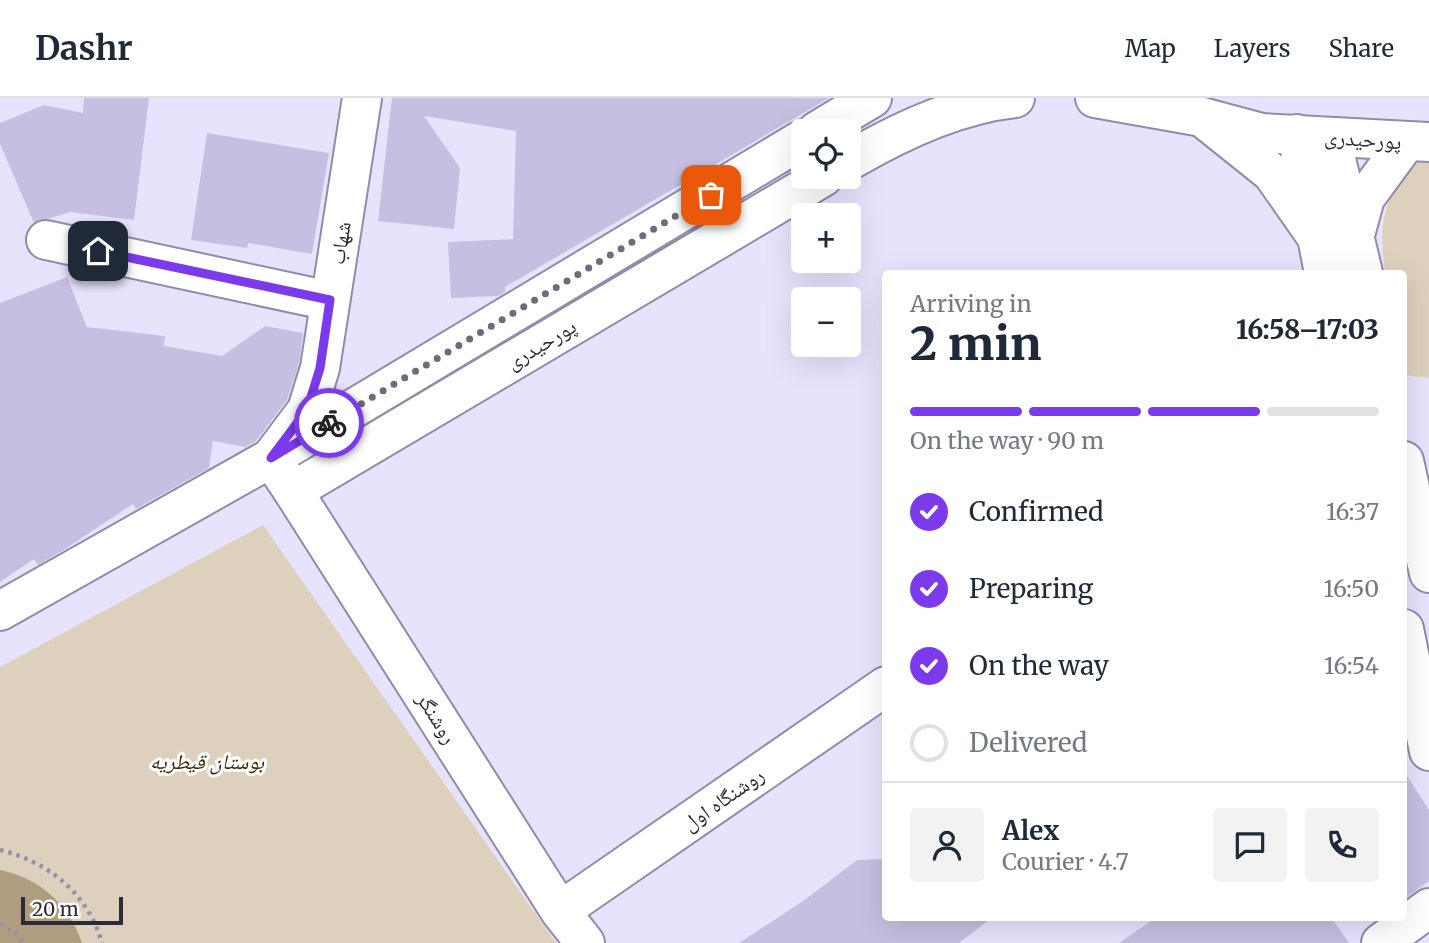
<!DOCTYPE html>
<html lang="en">
<head>
<meta charset="utf-8">
<style>
  :root { --surface:#fff; --page:#f2f2f3; --text:#1f2937; --muted:#747a83; --line:#e0e1e3; --accent:#7c3aed }
  body { margin:0; font-family:Merriweather,"Noto Naskh Arabic",serif; background:var(--page); color:var(--text); height:100vh; display:flex; flex-direction:column; font-size:26px; white-space:nowrap }
  * { box-sizing:border-box; margin:0 }
  p { font-size:23px; color:var(--muted) }
  .icon { flex:none; width:38px; height:38px; fill:none; stroke:currentColor; stroke-width:2; stroke-linecap:round; stroke-linejoin:round }
  .map { position:relative; flex:1; overflow:hidden }
  .drawer { position:absolute; left:882px; top:172px; width:525px; height:651px; display:flex; flex-direction:column; background:var(--surface); border-radius:7px; box-shadow:0 7px 28px #0002 }
  .drawer>* { flex:none }
  .tools { position:absolute; left:791px; top:21px; display:grid; gap:14px }
  .tools a { display:grid; place-items:center; width:70px; height:70px; border-radius:7px; background:var(--surface); box-shadow:0 7px 28px #0002; font-size:35px }
  .scale { position:absolute; left:21px; bottom:18px; width:102px; box-sizing:border-box; padding-left:7px; border:4px solid #2c2a36; border-top:0; font-size:19px; line-height:24px; white-space:nowrap; color:#2c2a36; -webkit-text-stroke:5px #fff; paint-order:stroke }
  .pin { position:absolute; display:grid; place-items:center; width:60px; height:60px; color:#fff; margin:-30px; border-radius:14px; box-shadow:0 4px 10px #0006 }
  .courier { position:absolute; display:grid; place-items:center; width:70px; height:70px; margin:-35px; border:5px solid #7c3aed; border-radius:50%; background:#fff; color:#222; box-shadow:0 2px 9px #0007 }
  .overview em { font-style:normal; font-weight:800 }
  .overview div { display:flex; flex-direction:column-reverse }
  .overview { display:flex; align-items:center; justify-content:space-between; height:119px; padding:0 28px }
  h1 { font-size:46px; font-weight:800; line-height:52px }
  .bar { display:grid; grid-template-columns:repeat(4,1fr); gap:10px 7px; align-content:center; height:84px; padding:0 28px }
  .bar i { height:9px; border-radius:5px; background:var(--line) }
  .bar .active { background:var(--accent) }
  .bar p { grid-column:span 4 }
  .line { display:flex; align-items:center; gap:18px; padding:0 28px; border-top:2px solid var(--line) }
  .line div { flex:1 }
  .round { display:grid; place-items:center; flex:none; width:74px; height:74px; border-radius:7px; background:var(--page) }
  ol { padding:0 28px; list-style:none }
  li { display:flex; align-items:center; gap:21px; height:77px }
  li p { margin-inline-start:auto }
  li .icon { padding:7px; border-radius:50%; background:var(--accent); color:#fff; stroke-width:4 }
  li:last-child { color:var(--muted) }
  li i { width:38px; height:38px; border:4px solid var(--line); border-radius:50% }
  header { display:flex; align-items:center; gap:42px; box-sizing:border-box; height:98px; padding:0 35px; background:var(--surface); border-bottom:2px solid var(--line) }
  header strong { font-size:33px }
  nav { display:flex; gap:38px; margin-inline-start:auto; font-size:24px }
  .map>svg:first-child { display:block }
</style>
</head>
<body>
<header>
<strong>Dashr</strong>
<nav><a>Map</a><a>Layers</a><a>Share</a></nav>
</header>
<div class="map">
<svg width="1429" height="845" viewBox="0 0 1429 845">
  <rect width="100%" height="100%" fill="#e8e3fd"/>
  <!-- green -->
  <path fill="#ddd1bd" d="M1411,60H1429V280L1404,277V175H1385C1378,117 1384,110 1411,60Z
    M263,427L556,845H0V569Z"/>
  <!-- water -->
  <path fill="#ae9d7e" d="M0,772C40,780 69,807 82,845H0Z"/>
  <!-- building -->
  <path fill="#c6bfe1" d="M84,0H149L134,122L70,114L34,125L0,46V25L44,7L83,15Z
    M392,0H829L505,189V194L498,198L451,200L448,144L513,141L516,33L424,18L460,70L454,131L378,123Z
    M207,35L329,55L312,156L248,145L247,150L191,142Z
    M67,179L87,229L165,238L164,248L222,258L265,228L303,235L299,265L287,302L256,343L245,349L213,343L209,370L136,411L133,406L65,451L38,467L34,461L0,484V205Z
    M1404,673L1429,712V783L1404,801Z
    M886,761V819H993L959,845H739L803,803L857,762Z
    M1157,819H1331L1349,845H1119Z"/>
  <g fill="none" stroke-linecap="round" stroke-linejoin="round">
    <defs>
      <path id="street" d="M1202,19L1272,75L1314,135
        M1297,36L1324,175
        M1331,40L1363,175
        M1356,133L1365,100L1406,44
        M46,142L330,203
        M271,360L307,312L320,270L362,0
        M1404,363L1429,475
        M293,393L560,813L585,845
        M1404,531L1429,653
        M560,813L886,588
        M1381,845L1429,810"/>
      <path id="secondary" d="M1095,0L1202,19L1262,35L1429,44
        M817,33L872,0
        M849,63C898,34 958,6 1015,0
        M271,360L293,393L823,79
        M0,513L271,360L803,41"/>
    </defs>
    <!-- street casing -->
    <use href="#street" stroke="#918ba9" stroke-width="42"/>
    <!-- secondary casing -->
    <use href="#secondary" stroke="#918ba9" stroke-width="42"/>
    <!-- path -->
    <path stroke="#9591a5" stroke-width="4.5" stroke-dasharray="3.5 5" stroke-linecap="butt" d="M0,752C49,764 88,796 102,845
      M0,826L17,836L24,845"/>
    <!-- street -->
    <use href="#street" stroke="#fff" stroke-width="38"/>
    <!-- secondary -->
    <use href="#secondary" stroke="#fff" stroke-width="38"/>
  </g>
  <g fill="none" stroke-linecap="round" stroke-linejoin="round">
    <!-- done -->
    <path stroke="#6e6b7c" stroke-width="7" stroke-dasharray="0 12.6" d="M329,325L711,97"/>
    <!-- route -->
    <path stroke="#7c3aed" stroke-width="9" d="M98,153L330,202L320,270L307,312L271,360L329,325"/>
  </g>
  <g text-anchor="middle" dominant-baseline="central" stroke-width="6" stroke-linejoin="round" paint-order="stroke">
    <!-- street labels -->
    <g font-size="21" fill="#2c2a36" stroke="#fff">
      <text transform="translate(1363 41) rotate(4)">پورحیدری</text>
      <text transform="translate(340 145) rotate(-81)">شهاب</text>
      <text transform="translate(541 246) rotate(-31)">پورحیدری</text>
      <text transform="translate(437 620) rotate(58)">روشنگر</text>
      <text transform="translate(723 701) rotate(-35)">روشنگاه اول</text>
    </g>
    <!-- park labels -->
    <g font-size="21" font-style="italic" fill="#3a2700" stroke="#fff">
      <text x="207" y="663">بوستان قیطریه</text>
    </g>
  </g>
</svg>
<div class="tools">
<a><svg class="icon" aria-label="locate" viewBox="0 0 24 24"><circle cx="12" cy="12" r="6"/><path d="M12 2v4M12 18v4M2 12h4M18 12h4"/></svg></a>
<a>+</a>
<a>−</a>
</div>
<div class="scale">20 m</div>
<div class="pin" style="left:711px;top:97px;background:#ea580c"><svg class="icon" aria-label="bag" viewBox="0 0 24 24"><path d="M5 8h14l-1 12H6zM9 8a3 3 0 0 1 6 0"/></svg></div>
<div class="pin" style="left:98px;top:153px;background:#1f2937"><svg class="icon" aria-label="home" viewBox="0 0 24 24"><path d="M3 11l9-7 9 7M6 9v11h12V9"/></svg></div>
<div class="courier" style="left:329px;top:325px"><svg class="icon" aria-label="bike" viewBox="0 0 24 24"><circle cx="6" cy="16" r="4"/><circle cx="18" cy="16" r="4"/><path d="M6 16l4-8h5l3 8M10 8l3 8H6M13 5h3"/></svg></div>
<section class="drawer">
<div class="overview"><div><h1>2 min</h1><p>Arriving in</p></div><em>16:58–17:03</em></div>
<div class="bar"><i class="active"></i><i class="active"></i><i class="active"></i><i></i><p>On the way · 90 m</p></div>
<ol>
<li><svg class="icon" aria-label="check" viewBox="0 0 24 24"><path d="M5 12l5 5 9-10"/></svg>Confirmed<p>16:37</p></li>
<li><svg class="icon" aria-label="check" viewBox="0 0 24 24"><path d="M5 12l5 5 9-10"/></svg>Preparing<p>16:50</p></li>
<li><svg class="icon" aria-label="check" viewBox="0 0 24 24"><path d="M5 12l5 5 9-10"/></svg>On the way<p>16:54</p></li>
<li><i></i>Delivered</li>
</ol>
<div class="line" style="height:126px"><a class="round"><svg class="icon" aria-label="person" viewBox="0 0 24 24"><circle cx="12" cy="8" r="4"/><path d="M4 21q1-7 8-7t8 7"/></svg></a><div><b>Alex</b><p>Courier · 4.7</p></div><a class="round"><svg class="icon" aria-label="chat" viewBox="0 0 24 24"><path d="M4 5h16v11H9l-5 4z"/></svg></a><a class="round"><svg class="icon" aria-label="phone" viewBox="0 0 24 24"><path d="M5 4h4l2 5-3 2q2 4 5 5l2-3 5 2v4C11 20 4 13 5 4z"/></svg></a></div>
</section>
</div>
</body>
</html>
